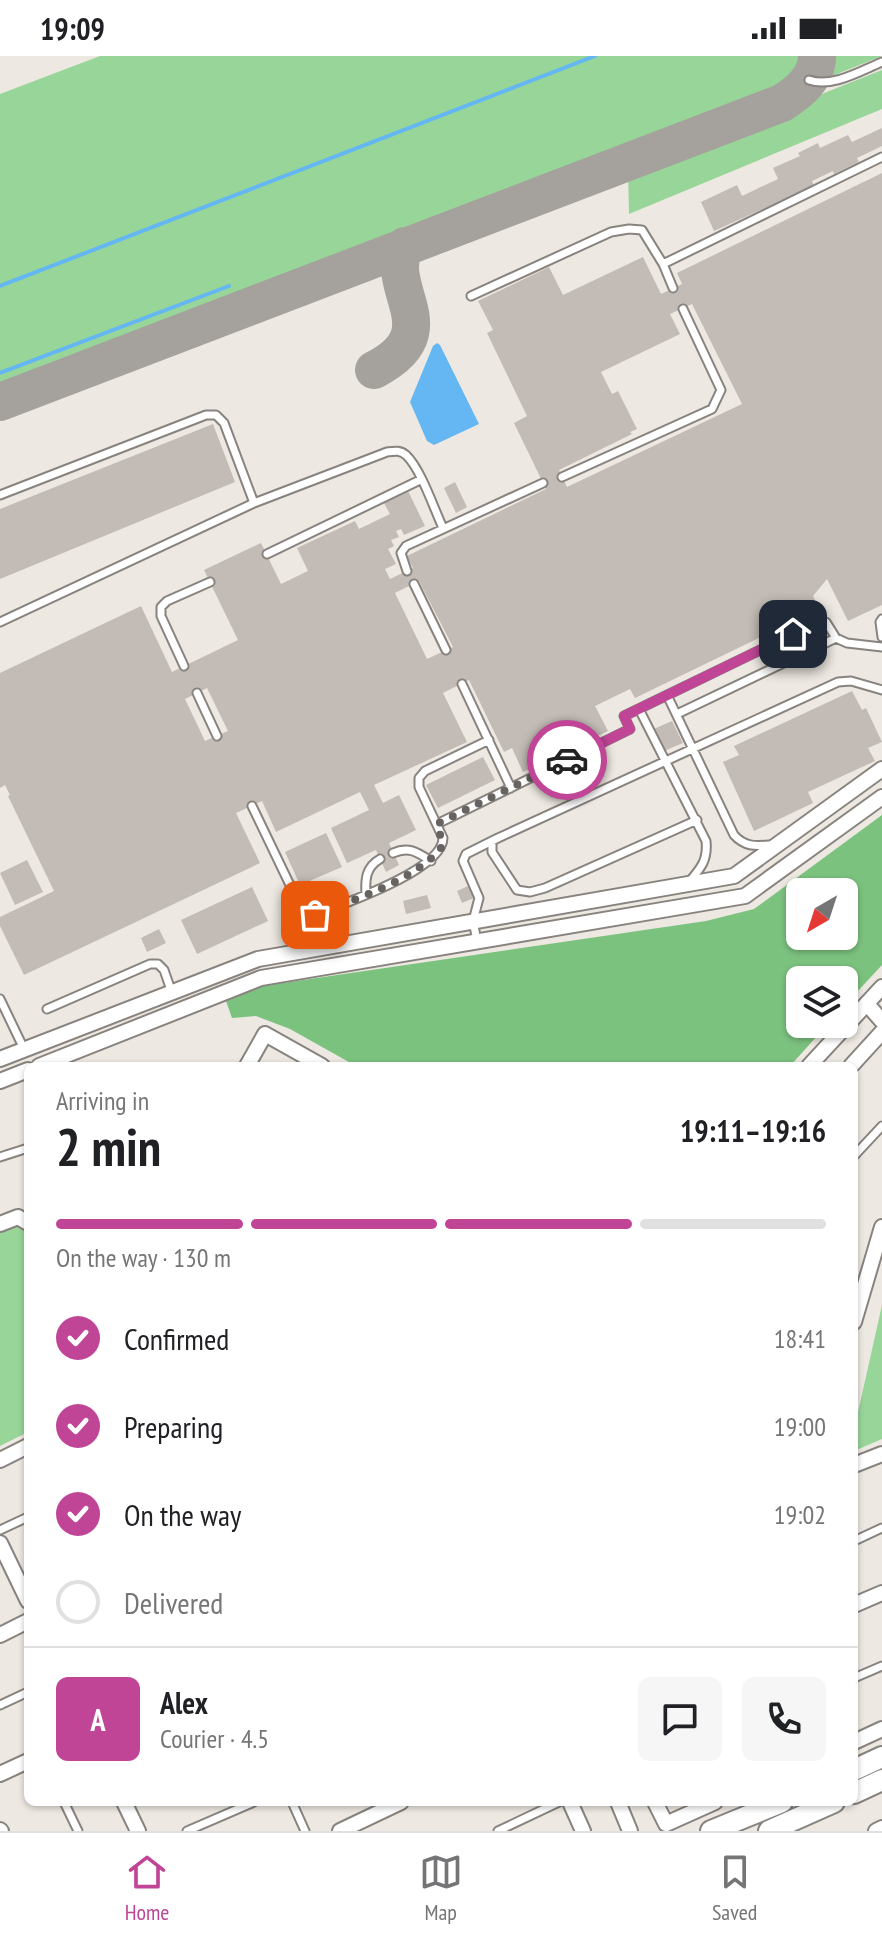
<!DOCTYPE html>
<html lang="en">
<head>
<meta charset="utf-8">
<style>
  :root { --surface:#fff; --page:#f6f6f6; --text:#202124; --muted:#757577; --line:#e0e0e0; --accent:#c04596 }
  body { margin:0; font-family:"PT Sans Narrow",sans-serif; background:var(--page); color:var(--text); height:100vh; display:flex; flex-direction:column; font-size:30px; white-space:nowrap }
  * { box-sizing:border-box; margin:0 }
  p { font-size:26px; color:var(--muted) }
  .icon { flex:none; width:44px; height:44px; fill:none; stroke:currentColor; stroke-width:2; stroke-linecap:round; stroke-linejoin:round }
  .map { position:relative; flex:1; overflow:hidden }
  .details { position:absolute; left:24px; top:1006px; width:834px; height:744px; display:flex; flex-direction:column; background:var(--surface); border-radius:12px; box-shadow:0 2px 6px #0004 }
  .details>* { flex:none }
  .needle { width:52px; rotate:219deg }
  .fabs { position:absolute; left:786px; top:822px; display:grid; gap:16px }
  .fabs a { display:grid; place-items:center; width:72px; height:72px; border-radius:12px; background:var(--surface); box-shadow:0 2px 6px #0004; font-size:40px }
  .pin { position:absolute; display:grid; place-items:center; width:68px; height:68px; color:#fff; margin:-34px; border-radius:16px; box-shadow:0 4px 12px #0006 }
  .courier { position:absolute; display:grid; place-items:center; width:80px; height:80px; margin:-40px; border:6px solid #c04596; border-radius:50%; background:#fff; color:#222; box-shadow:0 2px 10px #0007 }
  .summary em { font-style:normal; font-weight:700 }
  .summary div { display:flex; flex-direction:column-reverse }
  .summary { display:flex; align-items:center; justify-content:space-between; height:136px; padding:0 32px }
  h1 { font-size:52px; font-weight:700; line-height:60px }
  .bar { display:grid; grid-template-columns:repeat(4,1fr); gap:12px 8px; align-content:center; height:96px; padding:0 32px }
  .bar i { height:10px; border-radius:6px; background:var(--line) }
  .bar .current { background:var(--accent) }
  .bar p { grid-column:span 4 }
  .line { display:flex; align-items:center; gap:20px; padding:0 32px; border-top:2px solid var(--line) }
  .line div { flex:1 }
  .round { display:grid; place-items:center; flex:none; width:84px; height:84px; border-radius:12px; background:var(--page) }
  ol { padding:0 32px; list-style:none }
  li { display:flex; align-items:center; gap:24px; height:88px }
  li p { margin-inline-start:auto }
  li .icon { padding:8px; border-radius:50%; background:var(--accent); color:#fff; stroke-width:4 }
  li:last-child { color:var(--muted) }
  li i { width:44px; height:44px; border:4px solid var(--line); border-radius:50% }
  .status { display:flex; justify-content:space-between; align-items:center; height:56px; padding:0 40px; background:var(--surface); direction:ltr }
  .status svg { height:22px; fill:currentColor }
  .dock { display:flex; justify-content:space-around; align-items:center; height:112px; border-top:2px solid var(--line); background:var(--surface); font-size:22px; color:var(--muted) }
  .dock a { display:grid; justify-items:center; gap:4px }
  .dock .current { color:var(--accent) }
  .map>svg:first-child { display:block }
</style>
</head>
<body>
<div class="status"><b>19:09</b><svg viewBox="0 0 49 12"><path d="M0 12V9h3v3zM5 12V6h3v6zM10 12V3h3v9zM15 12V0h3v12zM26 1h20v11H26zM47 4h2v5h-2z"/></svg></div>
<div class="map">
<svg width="882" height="1775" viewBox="0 0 882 1775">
  <rect width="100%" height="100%" fill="#ede8e1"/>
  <!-- green -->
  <path fill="#98d599" d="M100,0H807L797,25L789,33L0,338V38Z
    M826,0H882L832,20L824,15Z
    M882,14V53L629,158L628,115Z
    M20,1169L28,1175V1376L0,1390V1177Z
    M882,1249V1383L854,1395V1374Z"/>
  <!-- forest -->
  <path fill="#7cc27f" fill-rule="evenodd" d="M882,759V909L844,950V924H800V968H828L790,1010H356L290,973L256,960L232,962L226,945L262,930L706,865L754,853ZM800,836H844V880H800Z"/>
  <!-- water -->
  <path fill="#64b7f3" d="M437,287L440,289L479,368L434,389L427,385L410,346L433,290Z"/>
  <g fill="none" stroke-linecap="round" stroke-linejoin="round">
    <!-- stream -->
    <path stroke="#64b7f3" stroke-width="4" d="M0,230L595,0
      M0,317L229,230"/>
    <!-- taxiway -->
    <path stroke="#a5a19c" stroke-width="38" d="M374,314C450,275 382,234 405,190
      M0,346L782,47C799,36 817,22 817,0"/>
  </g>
  <!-- building -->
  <path fill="#c2bbb6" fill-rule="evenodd" d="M882,72V90L857,102L859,106L834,118L833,115L812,125L814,130L714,175L701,146L737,129L742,140L778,123L773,112L800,100L798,97L818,87L820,92L848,79L852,86Z
    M882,117V549L848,565L827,523L813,540L819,553L635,642L630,633L595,650L608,675L523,716L512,692L504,696L469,624L443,637L467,686L374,729L383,747L399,739L416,774L389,787L399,809L386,816L376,794L347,807L331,772L369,754L360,736L276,776L262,745L236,757L260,807L24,919L0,870V861L54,835L8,740L10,739L5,729L0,732V617L141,550L172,616L238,584L204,514L261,487L281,528L308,515L297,492L355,465L359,473L390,458L384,447L408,435L425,470L404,479L401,473L396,475L399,481L391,484L394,490L388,493L396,508L385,513L390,523L413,512L407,500L546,433L514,367L527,360L487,277L493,274L478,245L549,211L563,239L643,201L661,238L682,228L677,217ZM692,248L742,348L567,431L559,414L632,378L630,376L637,373L618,335L612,338L601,316L680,278L670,258ZM419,525L453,591L427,603L395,537ZM207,632L228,675L205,685L185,643Z
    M213,368L235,426L0,523V453Z
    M455,426L467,451L456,457L444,432Z
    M852,635L862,654L866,652L882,686L868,692L875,705L808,736L813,747L754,775L723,706L739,699L734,690Z
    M672,665L683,687L664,695L654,673Z
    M483,701L495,724L438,752L426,729Z
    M326,777L342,811L300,829L285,796Z
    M27,804L43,836L15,849L0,817Z
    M468,830L474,842L462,847L457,835Z
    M252,831L268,865L197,898L181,864Z
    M427,839L431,852L406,858L403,845Z
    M159,873L166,887L147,896L141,882Z"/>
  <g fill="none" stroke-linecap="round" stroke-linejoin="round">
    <defs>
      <path id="service" d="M809,24C832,32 860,15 882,6
        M663,208L882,101
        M471,240L611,176L629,173L642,174L663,208L673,232
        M562,421L712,353L721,334L683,253
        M0,439L206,359H216L224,367L254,447L0,566
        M254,447L387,396C395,395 400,394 406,399C421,413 434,453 443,472
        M267,498L420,424
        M407,515L401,497L406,490L543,427
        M414,528L446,594
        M882,563L880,566L882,581
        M184,610L161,560V551L167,545L210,526
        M462,628L511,732
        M197,637L217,680
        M667,639L734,779C745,791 755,790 770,789
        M639,653L706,785C708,804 701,812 689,826
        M677,658L836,582
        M252,750L302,854L309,859H315C343,848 443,814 443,782L419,731V722L425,715L489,684
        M697,764L545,832L530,836L517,834L492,796V785L498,782L838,626L851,625L882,634
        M437,768L630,673L624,660L818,566H826L836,582L847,587L882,591
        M393,797C409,790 417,796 431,805
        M366,838C365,823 366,811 380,803
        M477,885L473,865L479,842L463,805L466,798L492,785
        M0,943L24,993
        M47,953L150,908H158L164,914L172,937
        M854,1100L882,1070
        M0,1101L28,1092
        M0,1474L28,1461
        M854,1485L882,1472
        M854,1622L882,1610
        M0,1649L28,1636
        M64,1746L78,1775
        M292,1746L305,1775
        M187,1775L254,1746
        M498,1775L559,1746"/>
      <path id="minor" d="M867,948L882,965
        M0,1003L258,903L734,820L882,713
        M39,1010L261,922L745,840L882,741
        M247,1010L265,978L322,1010
        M809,1010L882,931
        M851,1010L882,976
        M0,1025L28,1014
        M0,1168L18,1161L28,1167
        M854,1266L882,1171
        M0,1404L28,1390
        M854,1409L882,1398
        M0,1487L28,1545
        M854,1549L882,1537
        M0,1579L28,1565
        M854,1686L882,1673
        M0,1718L28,1705
        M124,1746L138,1775
        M570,1746L583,1775
        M618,1746L630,1775
        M655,1746L666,1768L715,1746
        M0,1774L1,1775
        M340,1775L401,1746
        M876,1775L882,1772"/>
      <path id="secondary" d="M854,1714L882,1701
        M854,1737L882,1724
        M711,1775L782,1746
        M769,1775L834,1746"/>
    </defs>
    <!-- service casing -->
    <use href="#service" stroke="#88837e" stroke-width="11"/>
    <!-- minor casing -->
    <use href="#minor" stroke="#88837e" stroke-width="18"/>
    <!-- secondary casing -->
    <use href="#secondary" stroke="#88837e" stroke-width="24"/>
    <!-- service -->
    <use href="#service" stroke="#fff" stroke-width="7"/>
    <!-- minor -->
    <use href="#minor" stroke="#fff" stroke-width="14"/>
    <!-- secondary -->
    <use href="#secondary" stroke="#fff" stroke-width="20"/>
  </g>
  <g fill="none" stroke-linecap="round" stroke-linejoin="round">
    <!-- done -->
    <path stroke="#666360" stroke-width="8" stroke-dasharray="0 14.4" d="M315,859C353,844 421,822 443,789L437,768L567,704"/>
    <!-- route -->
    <path stroke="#c04596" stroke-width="10" d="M567,704L630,673L624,660L793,578"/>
  </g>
</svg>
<div class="fabs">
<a><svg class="needle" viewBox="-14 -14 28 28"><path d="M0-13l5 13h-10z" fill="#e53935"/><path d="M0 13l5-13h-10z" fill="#757577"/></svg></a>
<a><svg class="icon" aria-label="layers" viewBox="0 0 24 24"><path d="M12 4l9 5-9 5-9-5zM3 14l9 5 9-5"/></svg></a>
</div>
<div class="pin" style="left:315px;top:859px;background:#ea580c"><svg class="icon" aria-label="bag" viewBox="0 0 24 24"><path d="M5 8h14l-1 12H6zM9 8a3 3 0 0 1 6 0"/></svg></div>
<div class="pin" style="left:793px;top:578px;background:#1f2937"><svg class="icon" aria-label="home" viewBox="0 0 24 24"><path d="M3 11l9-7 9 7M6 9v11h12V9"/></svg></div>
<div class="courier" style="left:567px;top:704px"><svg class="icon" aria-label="car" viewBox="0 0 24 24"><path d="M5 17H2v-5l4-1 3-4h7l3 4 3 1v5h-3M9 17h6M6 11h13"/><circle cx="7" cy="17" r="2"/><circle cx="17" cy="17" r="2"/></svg></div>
<section class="details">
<div class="summary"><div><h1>2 min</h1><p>Arriving in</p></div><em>19:11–19:16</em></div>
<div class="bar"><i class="current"></i><i class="current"></i><i class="current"></i><i></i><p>On the way · 130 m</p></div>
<ol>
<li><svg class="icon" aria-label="check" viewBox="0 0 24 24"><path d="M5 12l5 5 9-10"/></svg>Confirmed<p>18:41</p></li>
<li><svg class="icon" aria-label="check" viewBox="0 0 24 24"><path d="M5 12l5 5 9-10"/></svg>Preparing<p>19:00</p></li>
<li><svg class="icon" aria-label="check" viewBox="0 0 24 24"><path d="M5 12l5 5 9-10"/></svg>On the way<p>19:02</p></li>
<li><i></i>Delivered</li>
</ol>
<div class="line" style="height:144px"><b class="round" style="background:var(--accent);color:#fff">A</b><div><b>Alex</b><p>Courier · 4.5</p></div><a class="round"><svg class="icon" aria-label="chat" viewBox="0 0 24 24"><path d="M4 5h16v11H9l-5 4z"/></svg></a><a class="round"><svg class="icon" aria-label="phone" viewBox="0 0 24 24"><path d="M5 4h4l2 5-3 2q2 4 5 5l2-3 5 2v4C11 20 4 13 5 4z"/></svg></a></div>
</section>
</div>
<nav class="dock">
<a class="current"><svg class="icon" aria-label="home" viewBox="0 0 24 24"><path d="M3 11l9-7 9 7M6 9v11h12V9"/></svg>Home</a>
<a><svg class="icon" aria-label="map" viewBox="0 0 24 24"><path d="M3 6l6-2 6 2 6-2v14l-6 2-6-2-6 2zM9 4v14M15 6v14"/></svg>Map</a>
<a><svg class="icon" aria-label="saved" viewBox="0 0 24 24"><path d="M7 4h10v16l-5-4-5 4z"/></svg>Saved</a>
</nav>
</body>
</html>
